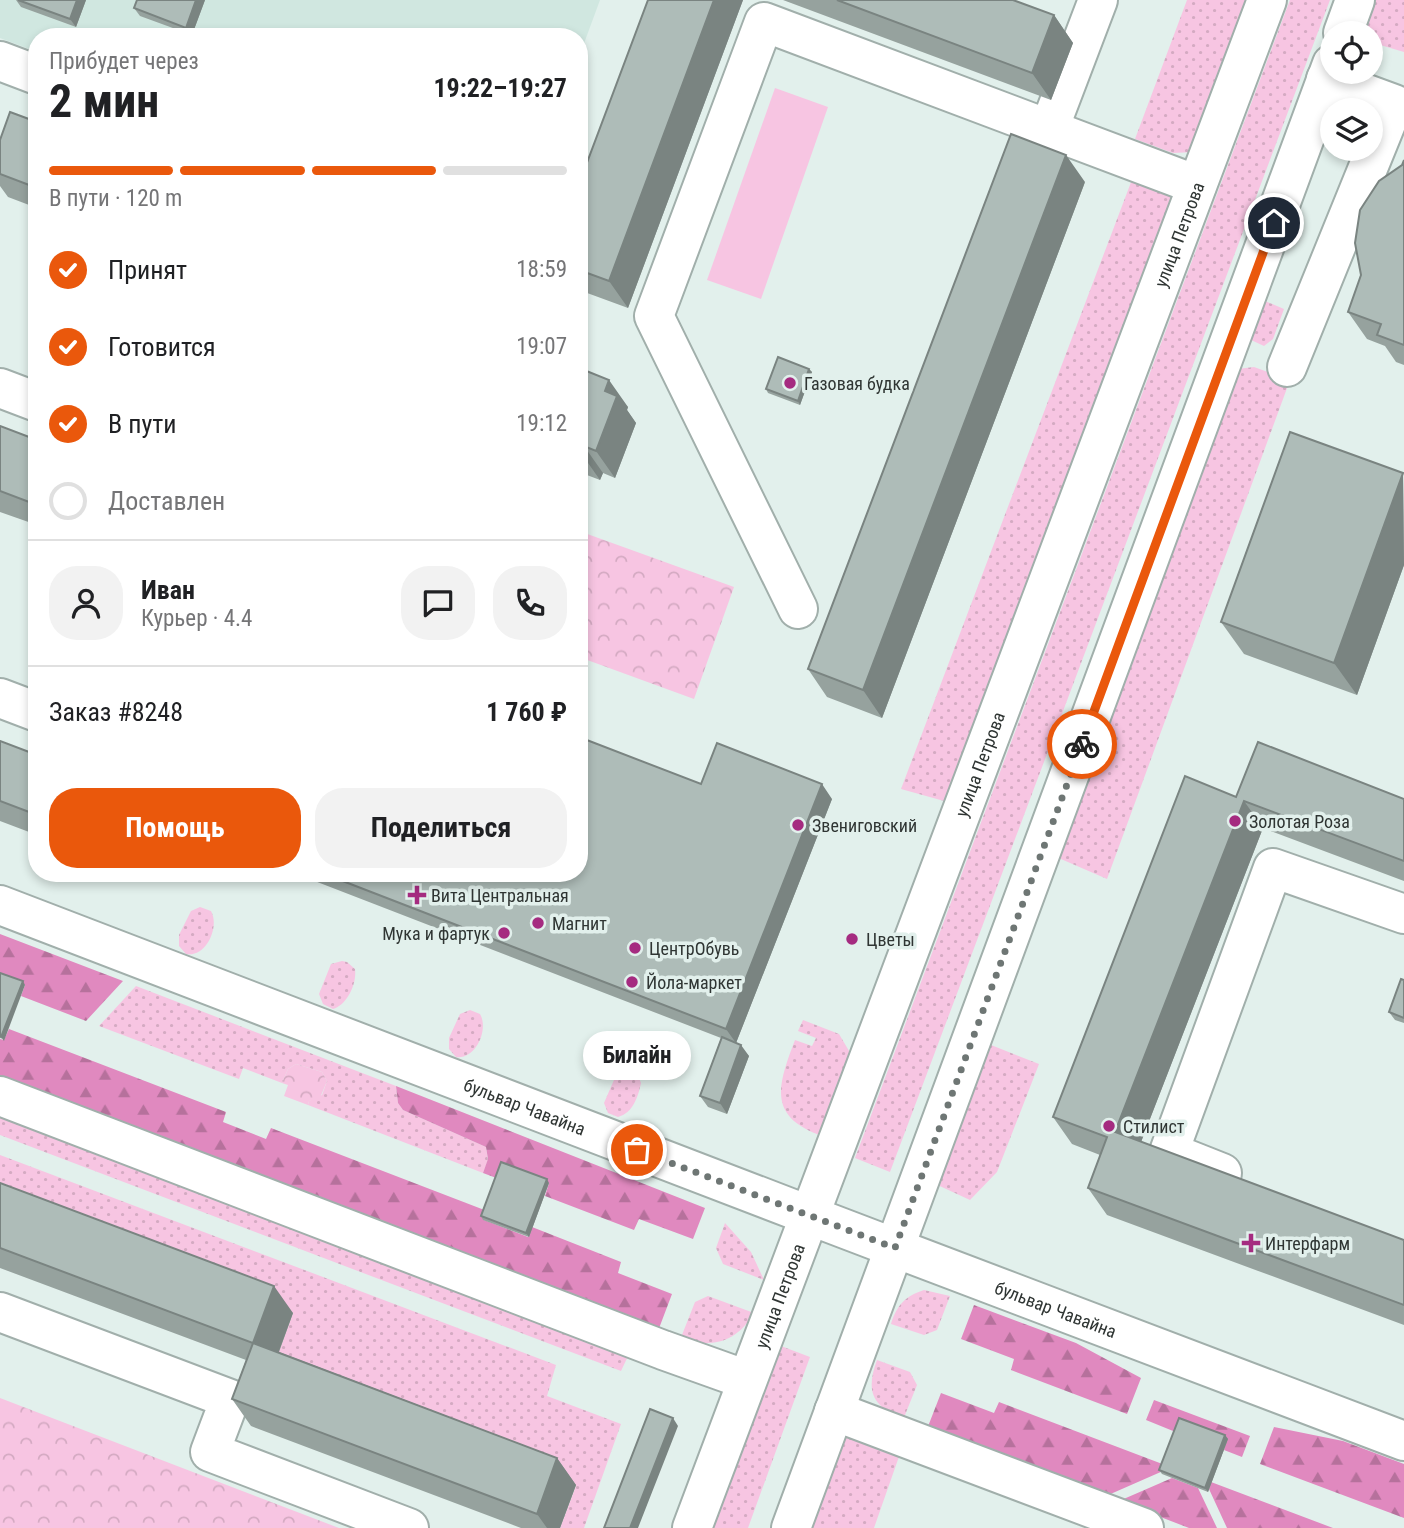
<!DOCTYPE html>
<html lang="ru">
<head>
<meta charset="utf-8">
<style>
  :root { --surface:#fff; --page:#f2f2f2; --text:#202124; --muted:#757577; --line:#e0e0e0; --accent:#ea580c }
  body { margin:0; font-family:"Roboto Condensed",sans-serif; background:var(--page); color:var(--text); height:100vh; display:flex; flex-direction:column; font-size:26px; white-space:nowrap }
  * { box-sizing:border-box; margin:0 }
  p { font-size:23px; color:var(--muted) }
  .icon { flex:none; width:38px; height:38px; fill:none; stroke:currentColor; stroke-width:2; stroke-linecap:round; stroke-linejoin:round }
  .map { position:relative; flex:1; overflow:hidden }
  .side { position:absolute; left:28px; top:28px; width:560px; height:854px; display:flex; flex-direction:column; background:var(--surface); border-radius:28px; box-shadow:0 4px 10px #0003 }
  .side>* { flex:none }
  .controls { position:absolute; left:1320px; top:21px; display:grid; gap:14px }
  .controls a { display:grid; place-items:center; width:63px; height:63px; border-radius:50%; background:var(--surface); box-shadow:0 4px 10px #0003; font-size:35px }
  .pin { position:absolute; display:grid; place-items:center; width:60px; height:60px; color:#fff; margin:-30px; border:4px solid #fff; border-radius:50%; box-shadow:0 2px 7px #0007 }
  .courier { position:absolute; display:grid; place-items:center; width:70px; height:70px; margin:-35px; border:5px solid #ea580c; border-radius:50%; background:#fff; color:#222; box-shadow:0 2px 9px #0007 }
  .bubble { position:absolute; height:49px; border-radius:24px; background:var(--surface); box-shadow:0 4px 10px #0003; font-size:23px; font-weight:700; line-height:49px; text-align:center }
  .summary em { font-style:normal; font-weight:700 }
  .summary div { display:flex; flex-direction:column-reverse }
  .summary { display:flex; align-items:center; justify-content:space-between; height:119px; padding:0 21px }
  h1 { font-size:46px; font-weight:700; line-height:52px }
  .bar { display:grid; grid-template-columns:repeat(4,1fr); gap:10px 7px; align-content:center; height:84px; padding:0 21px }
  .bar i { height:9px; border-radius:5px; background:var(--line) }
  .bar .active { background:var(--accent) }
  .bar p { grid-column:span 4 }
  .line { display:flex; align-items:center; gap:18px; padding:0 21px; border-top:2px solid var(--line) }
  .line div { flex:1 }
  .round { display:grid; place-items:center; flex:none; width:74px; height:74px; border-radius:28px; background:var(--page) }
  ol { padding:0 21px; list-style:none }
  li { display:flex; align-items:center; gap:21px; height:77px }
  li p { margin-inline-start:auto }
  li .icon { padding:7px; border-radius:50%; background:var(--accent); color:#fff; stroke-width:4 }
  li:last-child { color:var(--muted) }
  li i { width:38px; height:38px; border:4px solid var(--line); border-radius:50% }
  .action { display:flex; gap:14px; margin-top:auto; padding:14px 21px }
  .action a { flex:1; height:80px; border-radius:28px; background:var(--accent); color:#fff; font-size:28px; font-weight:700; line-height:80px; text-align:center }
  .action a+a { background:var(--page); color:var(--text) }
  .map>svg:first-child { display:block }
</style>
</head>
<body>
<div class="map">
<svg width="1404" height="1528" viewBox="0 0 1404 1528">
  <defs>
    <pattern id="grass-dots" width="8" height="8" patternUnits="userSpaceOnUse" patternTransform="scale(1.75)"><rect width="8" height="8" fill="#f7c5e2"/><path d="M2 2h.1M6 6h.1" fill="none" stroke="#d4aac2" stroke-width="1.8" stroke-linecap="round"/></pattern>
    <pattern id="forest-firs" width="22" height="20" patternUnits="userSpaceOnUse" patternTransform="scale(1.75)"><rect width="22" height="20" fill="#e089bf"/><path d="M5 1l3.5 6h-7zM16 11l3.5 6h-7z" fill="#b6719c"/></pattern>
    <pattern id="park-crowns" width="20" height="18" patternUnits="userSpaceOnUse" patternTransform="scale(1.75)"><rect width="20" height="18" fill="#f7c5e2"/><path d="M2 6a3 3 0 1 1 6 0M12 15a3 3 0 1 1 6 0" fill="none" stroke="#d4aac2"/></pattern>
  </defs>
  <rect width="100%" height="100%" fill="#e2f0ec"/>
  <!-- built -->
  <path fill="#d0e7e0" d="M0,0H600L579,57V37H37V52L0,38Z"/>
  <!-- grass -->
  <path fill="url(#grass-dots)" d="M1187,0H1251L1194,152L1173,153L1135,139Z
    M1290,0H1330L890,1172L855,1158Z
    M1370,0H1404V52L1370,42V33H1358Z
    M1331,99L1360,110H1332V142L1325,140L1265,301L1284,309L1273,339L1264,346L1251,340L1245,326Z
    M1133,177L1177,194L944,801L901,789Z
    M1254,367L1290,380L1107,879L1054,856L1229,370Z
    M200,907L211,911C220,927 206,958 186,954L179,946V935L191,911Z
    M342,961L347,962L355,969C357,984 347,1005 333,1009L323,1004L319,994L331,964Z
    M136,986L396,1086L398,1103L403,1110L486,1147L488,1160L483,1173L308,1105L309,1101L322,1095L327,1081L322,1072L296,1064L288,1069L282,1083L243,1068L239,1079L99,1026Z
    M470,1010L480,1014C489,1029 476,1060 456,1057L449,1049V1038L460,1014Z
    M803,1020L839,1034L855,1061L825,1137C767,1118 777,1087 795,1040L812,1046L816,1038L798,1031Z
    M986,1043L1039,1064L997,1172L970,1200L931,1182Z
    M627,1069L637,1073L641,1083C638,1097 633,1113 618,1117L608,1113L604,1103L617,1073Z
    M0,1108L630,1352L621,1371L0,1135Z
    M0,1155L556,1365L547,1396L621,1424L584,1528H560L576,1486L272,1370L293,1313L0,1203Z
    M725,1223L751,1252L764,1280L723,1264L716,1248Z
    M924,1290L950,1296L937,1330L924,1335L891,1324C897,1305 905,1296 924,1290Z
    M708,1296L754,1313C735,1344 713,1347 680,1340L695,1302Z
    M781,1346L810,1357L748,1528H711Z
    M877,1360L910,1372L917,1385L903,1420C873,1405 865,1393 877,1360Z
    M841,1424L902,1448L874,1528H804Z"/>
  <!-- forest -->
  <path fill="url(#forest-firs)" d="M0,934L123,981L86,1021L21,996L25,985L0,976Z
    M9,1029L226,1112L223,1122L266,1139L271,1128L487,1211L484,1220L528,1237L532,1227L621,1262L618,1273L672,1294L658,1331L0,1079V1039L4,1040Z
    M396,1086L705,1208L693,1239L639,1219L634,1230L545,1196L549,1183L499,1179L483,1173L488,1159L486,1147L403,1110L398,1103Z
    M974,1305L1076,1343L1141,1378L1127,1414L1011,1370L1014,1359L961,1339Z
    M941,1393L994,1413L999,1402L1165,1465L1163,1471L1106,1496L927,1429Z
    M1154,1400L1250,1436L1242,1457L1224,1450L1227,1439L1178,1433L1146,1420Z
    M1274,1427L1343,1441L1404,1464V1518L1260,1464Z
    M1172,1478L1198,1488L1217,1528H1189L1119,1501Z
    M1211,1482L1333,1528H1227L1209,1489Z"/>
  <!-- park -->
  <path fill="url(#park-crowns)" d="M579,531L734,587L694,699L579,657Z
    M296,1064L322,1072L327,1081L320,1098L309,1101L308,1105L284,1096L288,1085L282,1083L288,1069Z
    M0,1398L339,1528H0Z"/>
  <!-- garden -->
  <path fill="#f7c5e2" d="M775,88L828,107L761,299L707,280Z"/>
  <g fill="none" stroke-linecap="round" stroke-linejoin="round">
    <defs>
      <g id="minor">
        <path d="M0,61L37,75"/>
        <path d="M1049,129L1098,0"/>
        <path d="M1287,367L1394,104L1326,79"/>
        <path d="M0,388L37,402"/>
        <path d="M798,609L654,316L764,22L1197,185"/>
        <path d="M0,698L37,712"/>
        <path id="s1" d="M0,905L811,1216"/>
        <path d="M0,1096L663,1350L747,1380"/>
        <path d="M1222,1173L1169,1152L1273,868L1404,914"/>
        <path id="s2" d="M895,1248L1404,1441"/>
        <path d="M0,1312L230,1399L210,1452L409,1528"/>
        <path d="M834,1411L1144,1528"/>
      </g>
      <g id="major">
        <path d="M1343,33L1355,0"/>
        <path d="M811,1216L895,1248"/>
        <path id="s3" d="M692,1528L1267,0"/>
        <path d="M791,1528L1332,64"/>
      </g>
    </defs>
    <!-- minor casing -->
    <use href="#minor" stroke="#a1afab" stroke-width="42"/>
    <!-- major casing -->
    <use href="#major" stroke="#a1afab" stroke-width="42"/>
    <!-- minor -->
    <use href="#minor" stroke="#fff" stroke-width="38"/>
    <!-- major -->
    <use href="#major" stroke="#fff" stroke-width="38"/>
  </g>
  <!-- wall -->
  <path fill="#96a29e" d="M16,0H86L76,27L21,7Z
    M205,0L192,35L140,16L134,8Z
    M648,0H743L628,308L579,290V184Z
    M783,0H1013L1054,15L1073,43L1051,100Z
    M37,122V208L8,197L0,186V140Z
    M1404,160V365L1396,362L1385,346L1367,339L1348,312Z
    M1085,182L882,718L827,697L808,669Z
    M579,368L628,407L627,410L636,423L615,478L603,473L600,480L579,472Z
    M809,369L812,372L800,405L768,393L766,389Z
    M0,426L37,440V525L0,512Z
    M1403,473L1404,565L1357,695L1244,654L1221,622Z
    M0,741L37,755V835L0,821Z
    M701,784L832,799L736,1043L749,1056L727,1114L708,1107L700,1096L721,1038L294,873H579Z
    M1236,797L1404,799V881L1263,828L1141,1142L1404,1240V1325L1107,1215L1088,1188L1100,1155L1072,1144L1053,1117Z
    M1404,980V1023L1395,1020L1389,1012Z
    M0,1183L293,1313L279,1352L557,1458L576,1485L560,1528H521L251,1426L232,1399L246,1360L0,1268Z
    M549,1183L529,1237L483,1220L481,1216Z
    M1225,1435L1228,1439L1208,1492L1162,1474L1159,1470Z"/>
  <!-- shaded-wall -->
  <path fill="#7a8481" d="M77,0H86L76,27L70,19Z
    M196,0H205L192,35L186,28Z
    M714,0H743L628,308L609,281Z
    M1054,15L1073,43L1051,100L1032,73Z
    M1066,155L1085,182L882,718L863,690Z
    M809,369L812,372L800,405L798,401Z
    M609,380L628,407L627,410L636,423L615,478L596,451L605,391Z
    M584,446L603,473L600,480L581,453Z
    M1403,473L1404,565L1357,695L1334,663Z
    M822,784L832,799L736,1043L726,1029Z
    M1244,801L1263,828L1134,1160L1115,1132Z
    M23,981L25,985L4,1041L1,1037Z
    M741,1045L749,1056L727,1114L720,1103Z
    M547,1179L549,1183L529,1237L526,1233Z
    M274,1286L293,1313L272,1370L253,1343Z
    M673,1418L678,1426L638,1528H630Z
    M1225,1435L1228,1439L1208,1492L1205,1488Z
    M557,1458L576,1485L560,1528H547L537,1514Z"/>
  <!-- building -->
  <path fill="#aebcb8" stroke="#7a8481" stroke-width="2" d="M18,0H77L70,19Z
    M137,0H196L186,28L134,8Z
    M648,0H714L609,281L579,270V184Z
    M837,0H1013L1054,15L1032,73Z
    M10,112L37,122V188L0,174V140Z
    M1011,134L1066,155L863,690L808,669Z
    M1404,160V345L1377,335L1381,324L1348,312L1361,275L1355,243L1360,210L1379,181L1402,165Z
    M778,357L809,369L798,401L766,389Z
    M579,368L609,380L605,391L617,396L596,451L584,446L581,453L579,452Z
    M0,426L37,440V505L0,491Z
    M1290,432L1403,473L1334,663L1221,622Z
    M579,737L701,784L717,743L822,784L726,1029L322,873H579Z
    M0,741L37,755V815L0,801Z
    M1258,742L1404,799V861L1244,801L1115,1132L1404,1240V1305L1088,1188L1107,1137L1053,1117L1185,776L1236,797Z
    M0,973L23,981L1,1037L0,1036Z
    M1401,979L1404,980V1018L1389,1012Z
    M722,1037L741,1045L720,1103L700,1096Z
    M501,1162L547,1179L526,1233L481,1216Z
    M0,1183L274,1286L253,1343L557,1458L537,1514L232,1399L253,1343L0,1248Z
    M650,1409L673,1418L630,1528H604Z
    M1179,1418L1225,1435L1205,1488L1159,1470Z"/>
  <g fill="none" stroke-linecap="round" stroke-linejoin="round">
    <!-- done -->
    <path stroke="#6e7674" stroke-width="7" stroke-dasharray="0 12.6" d="M637,1150L895,1248L1082,744"/>
    <!-- route -->
    <path stroke="#ea580c" stroke-width="9" d="M1082,744L1274,223"/>
  </g>
  <!-- markers -->
  <g fill="#a52b80" stroke="#e2f0ec" stroke-width="2.5">
    <circle cx="790" cy="383" r="7"/>
    <circle cx="1235" cy="821" r="7"/>
    <circle cx="798" cy="825" r="7"/>
    <path d="M413.5 884.5h7v7h7v7h-7v7h-7v-7h-7v-7h7z"/>
    <circle cx="538" cy="923" r="7"/>
    <circle cx="504" cy="933" r="7"/>
    <circle cx="852" cy="939" r="7"/>
    <circle cx="635" cy="948" r="7"/>
    <circle cx="632" cy="982" r="7"/>
    <circle cx="1109" cy="1126" r="7"/>
    <path d="M1247.5 1232.5h7v7h7v7h-7v7h-7v-7h-7v-7h7z"/>
  </g>
  <g text-anchor="middle" dominant-baseline="central" stroke-width="7" stroke-linejoin="round" paint-order="stroke">
    <!-- street labels -->
    <g font-size="18" fill="#2f3533" stroke="#e2f0ec">
      <text stroke="none"><textPath href="#s3" startOffset="1382">улица Петрова</textPath></text>
      <text stroke="none"><textPath href="#s3" startOffset="816">улица Петрова</textPath></text>
      <text stroke="none"><textPath href="#s1" startOffset="562">бульвар Чавайна</textPath></text>
      <text stroke="none"><textPath href="#s3" startOffset="248">улица Петрова</textPath></text>
      <text stroke="none"><textPath href="#s2" startOffset="172">бульвар Чавайна</textPath></text>
    </g>
    <!-- poi labels -->
    <g font-size="18" fill="#2f3533" stroke="#e2f0ec" text-anchor="start">
      <text x="804" y="383">Газовая будка</text>
      <text x="1249" y="821">Золотая Роза</text>
      <text x="812" y="825">Звениговский</text>
      <text x="431" y="895">Вита Центральная</text>
      <text x="552" y="923">Магнит</text>
      <text x="490" y="933" text-anchor="end">Мука и фартук</text>
      <text x="866" y="939">Цветы</text>
      <text x="649" y="948">ЦентрОбувь</text>
      <text x="646" y="982">Йола-маркет</text>
      <text x="1123" y="1126">Стилист</text>
      <text x="1265" y="1243">Интерфарм</text>
    </g>
  </g>
</svg>
<div class="controls">
<a><svg class="icon" aria-label="locate" viewBox="0 0 24 24"><circle cx="12" cy="12" r="6"/><path d="M12 2v4M12 18v4M2 12h4M18 12h4"/></svg></a>
<a><svg class="icon" aria-label="layers" viewBox="0 0 24 24"><path d="M12 4l9 5-9 5-9-5zM3 14l9 5 9-5"/></svg></a>
</div>
<div class="pin" style="left:637px;top:1150px;background:#ea580c"><svg class="icon" aria-label="bag" viewBox="0 0 24 24"><path d="M5 8h14l-1 12H6zM9 8a3 3 0 0 1 6 0"/></svg></div>
<div class="pin" style="left:1274px;top:223px;background:#1f2937"><svg class="icon" aria-label="home" viewBox="0 0 24 24"><path d="M3 11l9-7 9 7M6 9v11h12V9"/></svg></div>
<div class="courier" style="left:1082px;top:744px"><svg class="icon" aria-label="bike" viewBox="0 0 24 24"><circle cx="6" cy="16" r="4"/><circle cx="18" cy="16" r="4"/><path d="M6 16l4-8h5l3 8M10 8l3 8H6M13 5h3"/></svg></div>
<div class="bubble" style="left:583px;top:1031px;width:108px">Билайн</div>
<section class="side">
<div class="summary"><div><h1>2 мин</h1><p>Прибудет через</p></div><em>19:22–19:27</em></div>
<div class="bar"><i class="active"></i><i class="active"></i><i class="active"></i><i></i><p>В пути · 120 m</p></div>
<ol>
<li><svg class="icon" aria-label="check" viewBox="0 0 24 24"><path d="M5 12l5 5 9-10"/></svg>Принят<p>18:59</p></li>
<li><svg class="icon" aria-label="check" viewBox="0 0 24 24"><path d="M5 12l5 5 9-10"/></svg>Готовится<p>19:07</p></li>
<li><svg class="icon" aria-label="check" viewBox="0 0 24 24"><path d="M5 12l5 5 9-10"/></svg>В пути<p>19:12</p></li>
<li><i></i>Доставлен</li>
</ol>
<div class="line" style="height:126px"><a class="round"><svg class="icon" aria-label="person" viewBox="0 0 24 24"><circle cx="12" cy="8" r="4"/><path d="M4 21q1-7 8-7t8 7"/></svg></a><div><b>Иван</b><p>Курьер · 4.4</p></div><a class="round"><svg class="icon" aria-label="chat" viewBox="0 0 24 24"><path d="M4 5h16v11H9l-5 4z"/></svg></a><a class="round"><svg class="icon" aria-label="phone" viewBox="0 0 24 24"><path d="M5 4h4l2 5-3 2q2 4 5 5l2-3 5 2v4C11 20 4 13 5 4z"/></svg></a></div>
<div class="line" style="height:91px"><div>Заказ #8248</div><b>1 760 ₽</b></div>
<div class="action"><a>Помощь</a><a>Поделиться</a></div>
</section>
</div>
</body>
</html>
